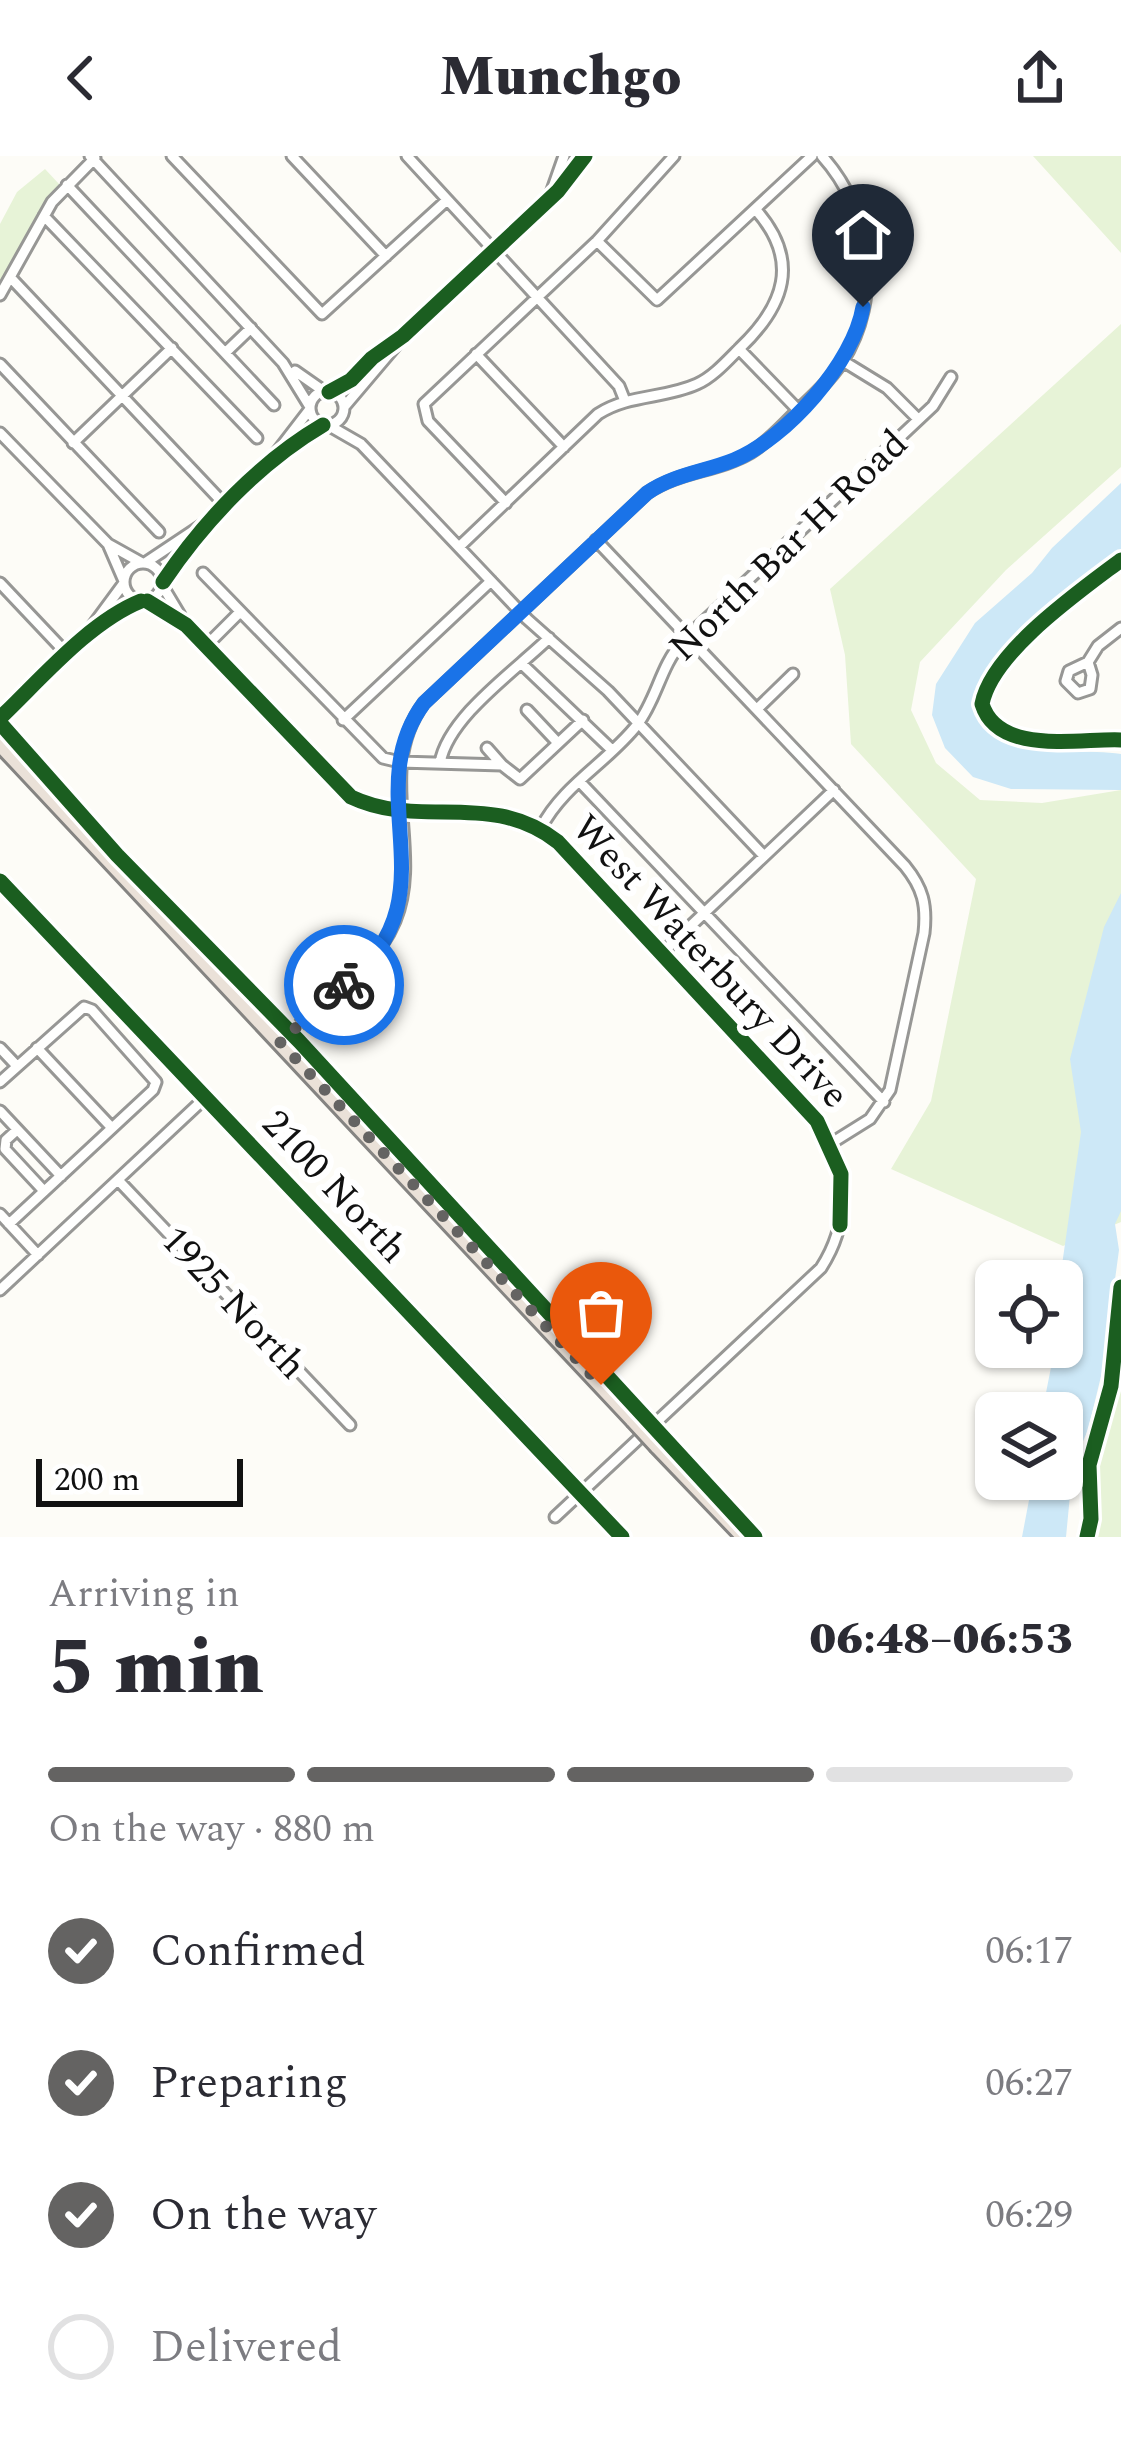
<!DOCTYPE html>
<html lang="en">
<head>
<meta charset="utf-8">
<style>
  :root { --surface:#fff; --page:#f7f7f7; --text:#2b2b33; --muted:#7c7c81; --line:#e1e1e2; --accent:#646362 }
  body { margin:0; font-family:Spectral,serif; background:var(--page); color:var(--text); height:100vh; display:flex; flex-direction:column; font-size:45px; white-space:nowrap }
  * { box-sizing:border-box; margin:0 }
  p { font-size:39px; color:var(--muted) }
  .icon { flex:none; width:66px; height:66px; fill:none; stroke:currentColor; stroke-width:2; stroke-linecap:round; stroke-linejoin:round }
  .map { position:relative; height:1381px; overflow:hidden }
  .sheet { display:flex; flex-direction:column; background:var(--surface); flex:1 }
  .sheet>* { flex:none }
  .fabs { position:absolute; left:975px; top:1104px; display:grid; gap:24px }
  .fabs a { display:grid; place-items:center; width:108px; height:108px; border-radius:18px; background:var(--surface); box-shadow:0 3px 9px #0004; font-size:60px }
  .scale { position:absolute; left:36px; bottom:30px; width:207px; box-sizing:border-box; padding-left:12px; border:6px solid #111; border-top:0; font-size:33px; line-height:42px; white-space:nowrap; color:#111; -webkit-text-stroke:9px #fff; paint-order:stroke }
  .pin { position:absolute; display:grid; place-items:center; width:102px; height:102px; color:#fff; margin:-123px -51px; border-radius:50% 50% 50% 0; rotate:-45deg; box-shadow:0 0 12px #0007 }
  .pin .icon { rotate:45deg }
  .courier { position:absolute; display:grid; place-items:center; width:120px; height:120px; margin:-60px; border:9px solid #1a73e8; border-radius:50%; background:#fff; color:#222; box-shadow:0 3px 15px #0007 }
  .head em { font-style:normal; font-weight:800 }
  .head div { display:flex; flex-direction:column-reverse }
  .head { display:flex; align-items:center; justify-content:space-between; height:204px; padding:0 48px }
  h1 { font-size:78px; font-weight:800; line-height:90px }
  .bar { display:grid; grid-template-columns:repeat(4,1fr); gap:18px 12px; align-content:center; height:144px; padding:0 48px }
  .bar i { height:15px; border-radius:9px; background:var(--line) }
  .bar .on { background:var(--accent) }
  .bar p { grid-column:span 4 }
  ol { padding:0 48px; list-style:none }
  li { display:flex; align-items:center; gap:36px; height:132px }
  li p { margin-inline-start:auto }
  li .icon { padding:12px; border-radius:50%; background:var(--accent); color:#fff; stroke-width:4 }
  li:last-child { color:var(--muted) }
  li i { width:66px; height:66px; border:6px solid var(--line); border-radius:50% }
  header { display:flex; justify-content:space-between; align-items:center; height:156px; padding:0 48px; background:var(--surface); font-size:54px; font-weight:800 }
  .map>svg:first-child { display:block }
</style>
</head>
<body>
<header><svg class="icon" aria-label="back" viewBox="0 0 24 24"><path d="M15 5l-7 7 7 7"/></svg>Munchgo<svg class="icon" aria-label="share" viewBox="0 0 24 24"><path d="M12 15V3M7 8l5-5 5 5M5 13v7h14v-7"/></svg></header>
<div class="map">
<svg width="1121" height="1381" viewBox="0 0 1121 1381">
  <rect width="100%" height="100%" fill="#fdfcf7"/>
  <!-- green -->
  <path fill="#e7f3d7" d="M1033,0H1121V97Z
    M45,13L60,29L49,41L0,129V68L17,36Z
    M1121,168V311L1006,414L920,506L911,554L936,607L980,644L1042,647L1121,634V1066L1063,1090L891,1013L931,945L976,723L851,588L845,499L830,433Z
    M1117,1232L1121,1235V1381H1091L1101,1353L1098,1312Z"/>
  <!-- water -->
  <path fill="#cde8f7" d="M1121,327V396C1085,422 993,489 978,529C970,549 983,574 1001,584C1030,600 1087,593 1121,598V634L1011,633L973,621L945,592L932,559L936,528L975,467L1032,417L1052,392Z
    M1121,737V1055L1115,1068L1119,1094L1103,1212L1088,1274L1073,1308L1066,1381H1022L1033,1323H1062V1257H1042L1055,1191H1062L1061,1116L1081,976L1070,903L1104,771Z"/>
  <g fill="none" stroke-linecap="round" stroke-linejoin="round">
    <defs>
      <path id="minor" d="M90,0L283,207L310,251
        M172,0L322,158L447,44
        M292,0L386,100
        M407,0L619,230L625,245
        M67,29L274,249
        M551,37L564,0
        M44,60L257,282
        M597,85L657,144L812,0
        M10,121L225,349
        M0,139L52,46L95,2
        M739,193L798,254
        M225,197L251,172
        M476,198L564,291
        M843,205L887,232L918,263
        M0,208L159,376
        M295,215L325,236
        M310 252a17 17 0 1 1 34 0a17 17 0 1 1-34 0Z
        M329,236L351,224L372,202L403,180L558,35L585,0
        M344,251L399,186
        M328,269L361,288L527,463L608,535L764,700
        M0,277L108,388L124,425
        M73,287L172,192
        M270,305L310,253
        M506,347L428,265L424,248L597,85L674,0
        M596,384L905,710C923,732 927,749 924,777L890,934L870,963L830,988
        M108,388L142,407
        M459,391L598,258C629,238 664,243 697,228C713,221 727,205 740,192C784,150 801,105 756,54
        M124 426a19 19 0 1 1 38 0a19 19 0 1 1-38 0Z
        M145,407L205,367
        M203,417L383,602L400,606L502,609L520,623L583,564
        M163,426C204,365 260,306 323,269
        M0,427L67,498
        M162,429L180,459
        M147,445L186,469L351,641C420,674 490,633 558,686L806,951C845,999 856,1058 821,1112L555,1361
        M85,480L124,427
        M206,490L240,456
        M1088,506L1092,519L1090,533L1078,537L1066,525L1069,515L1088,506L1098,490L1121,472
        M522,508L612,594
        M757,553L793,518
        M527,554L558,587
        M0,562C41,523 89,466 141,445
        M343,564L491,425
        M487,592L502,609
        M440,607C448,561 515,515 549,482
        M579,625L884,946
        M541,672C563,629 608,606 637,569C657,543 660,511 682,486L933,250L951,221
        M662,797L834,634
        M280,886C319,849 374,816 395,765C424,694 374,614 424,547L647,337C679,315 717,316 750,297C768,286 783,269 798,254C814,239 830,224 842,206C883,142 872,55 822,0
        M0,892L17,910
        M37,892L112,972
        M0,926L84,851L92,854L156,926L153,934L9,1068
        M0,955L61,1020
        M17,974L6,984L5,993L44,1035
        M118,1024L350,1269
        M0,1058L38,1099
        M0,1134L205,942"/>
      <path id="highway" d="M0,588L633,1264
        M0,725L565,1320
        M657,1290L744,1381
        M590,1347L622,1381"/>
    </defs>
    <!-- minor casing -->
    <use href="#minor" stroke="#979795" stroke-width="15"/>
    <!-- highway casing -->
    <use href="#highway" stroke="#858482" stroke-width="20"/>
    <!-- minor -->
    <use href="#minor" stroke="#fffffe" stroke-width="9"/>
    <!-- highway -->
    <use href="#highway" stroke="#eae1d8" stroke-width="14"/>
    <defs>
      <path id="highway-bridge" d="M633,1264L657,1290
        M565,1320L590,1347"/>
    </defs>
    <!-- highway-bridge casing -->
    <use href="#highway-bridge" stroke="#858482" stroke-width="20" stroke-linecap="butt"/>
    <!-- highway-bridge -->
    <use href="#highway-bridge" stroke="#eae1d8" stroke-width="14"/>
    <defs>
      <path id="cycleway" d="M329,236L351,224L372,202L403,180L558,35L585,0
        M1121,404C1080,435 992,496 982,548C998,600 1080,582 1121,584
        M163,426C204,365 260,306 323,269
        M147,445L186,469L351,641C420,674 490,633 558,686L817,965L841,1018L840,1069
        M0,562C41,523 89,466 141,445
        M0,567L117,699L299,885L755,1381
        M0,725L622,1381
        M1087,1381L1091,1363L1089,1309L1111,1230L1121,1131"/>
    </defs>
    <!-- cycleway casing -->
    <use href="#cycleway" stroke="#fff" stroke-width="22"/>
    <!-- cycleway -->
    <use href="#cycleway" stroke="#1b5e20" stroke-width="15"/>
  </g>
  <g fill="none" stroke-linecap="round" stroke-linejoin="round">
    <!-- done -->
    <path stroke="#646362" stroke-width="12" stroke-dasharray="0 21.6" d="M344,829L280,886L601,1229"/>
    <!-- route -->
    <path stroke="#1a73e8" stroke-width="15" d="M344,829C457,742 356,639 424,547L647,337C675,318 704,316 734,304C786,283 854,206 863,151"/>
  </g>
  <g text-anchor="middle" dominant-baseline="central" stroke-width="12" stroke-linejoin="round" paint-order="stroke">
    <!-- street labels -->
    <g font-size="39" fill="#111" stroke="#fff">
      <text transform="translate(789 390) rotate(-44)">North Bar H Road</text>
      <text transform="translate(710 806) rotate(47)">West Waterbury Drive</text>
      <text transform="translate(334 1031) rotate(47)">2100 North</text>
      <text transform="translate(233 1147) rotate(47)">1925 North</text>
    </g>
  </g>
</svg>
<div class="fabs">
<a><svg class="icon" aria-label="locate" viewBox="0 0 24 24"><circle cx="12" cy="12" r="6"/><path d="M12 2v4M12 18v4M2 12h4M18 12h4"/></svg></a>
<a><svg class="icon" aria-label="layers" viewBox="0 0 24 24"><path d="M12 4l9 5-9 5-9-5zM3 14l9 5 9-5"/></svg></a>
</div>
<div class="scale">200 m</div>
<div class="pin" style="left:601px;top:1229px;background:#ea580c"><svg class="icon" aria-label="bag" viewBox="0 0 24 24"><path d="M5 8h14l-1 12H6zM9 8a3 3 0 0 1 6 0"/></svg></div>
<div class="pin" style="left:863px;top:151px;background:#1f2937"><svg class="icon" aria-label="home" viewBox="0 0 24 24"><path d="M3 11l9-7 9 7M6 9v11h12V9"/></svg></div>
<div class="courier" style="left:344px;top:829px"><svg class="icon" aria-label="bike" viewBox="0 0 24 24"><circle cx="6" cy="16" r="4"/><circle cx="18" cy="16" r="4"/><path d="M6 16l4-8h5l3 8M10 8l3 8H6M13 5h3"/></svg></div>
</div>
<section class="sheet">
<div class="head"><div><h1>5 min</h1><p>Arriving in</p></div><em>06:48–06:53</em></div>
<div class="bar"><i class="on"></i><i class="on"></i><i class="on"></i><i></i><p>On the way · 880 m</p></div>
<ol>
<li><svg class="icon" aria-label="check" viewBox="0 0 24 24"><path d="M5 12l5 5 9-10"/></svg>Confirmed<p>06:17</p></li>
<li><svg class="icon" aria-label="check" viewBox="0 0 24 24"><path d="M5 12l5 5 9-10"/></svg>Preparing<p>06:27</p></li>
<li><svg class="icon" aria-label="check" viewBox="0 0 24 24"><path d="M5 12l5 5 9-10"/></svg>On the way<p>06:29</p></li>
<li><i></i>Delivered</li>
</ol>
</section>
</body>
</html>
